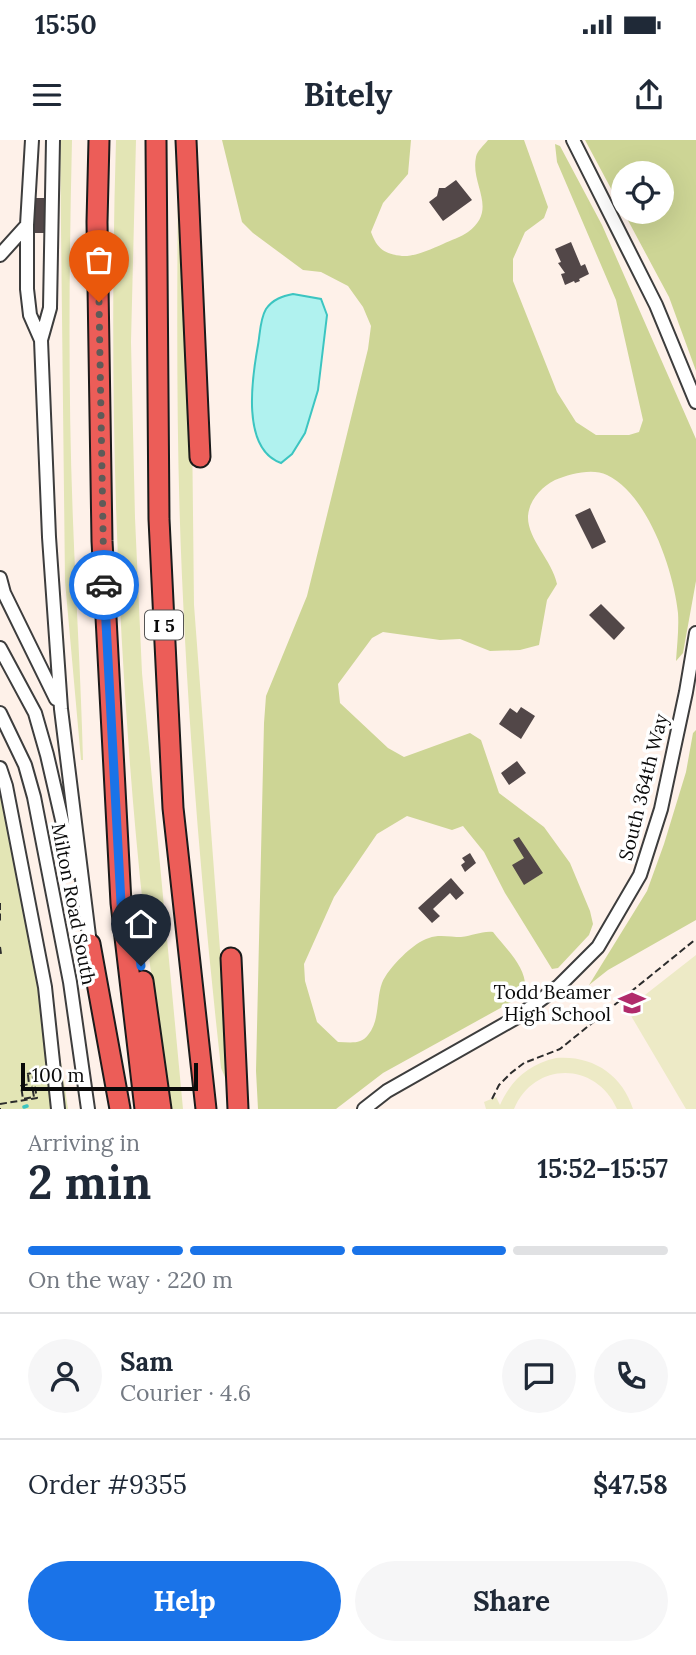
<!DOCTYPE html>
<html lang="en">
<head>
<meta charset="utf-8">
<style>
  :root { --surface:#fff; --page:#f6f6f7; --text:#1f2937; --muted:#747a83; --line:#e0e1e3; --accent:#1a73e8 }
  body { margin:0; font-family:Lora,serif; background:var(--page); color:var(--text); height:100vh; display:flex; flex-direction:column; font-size:26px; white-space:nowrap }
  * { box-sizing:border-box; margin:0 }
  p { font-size:23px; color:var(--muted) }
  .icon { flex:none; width:38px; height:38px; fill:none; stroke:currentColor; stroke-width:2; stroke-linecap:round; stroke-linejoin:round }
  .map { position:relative; height:969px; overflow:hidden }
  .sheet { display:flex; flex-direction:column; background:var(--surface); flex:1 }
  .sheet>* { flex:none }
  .buttons { position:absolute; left:611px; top:21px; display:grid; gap:14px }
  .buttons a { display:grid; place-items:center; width:63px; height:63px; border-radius:50%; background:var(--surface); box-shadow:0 7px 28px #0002; font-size:35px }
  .scale { position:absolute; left:21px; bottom:18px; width:177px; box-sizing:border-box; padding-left:7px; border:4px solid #0a0a0a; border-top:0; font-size:19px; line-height:24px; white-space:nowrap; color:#0a0a0a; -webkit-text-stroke:5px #fff; paint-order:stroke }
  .pin { position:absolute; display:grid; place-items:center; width:60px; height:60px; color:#fff; margin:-72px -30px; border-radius:50% 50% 50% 0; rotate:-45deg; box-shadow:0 0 7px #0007 }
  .pin .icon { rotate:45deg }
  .courier { position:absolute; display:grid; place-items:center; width:70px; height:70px; margin:-35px; border:5px solid #1a73e8; border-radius:50%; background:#fff; color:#222; box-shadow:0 2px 9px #0007 }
  .head em { font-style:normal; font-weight:800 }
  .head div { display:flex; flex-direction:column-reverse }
  .head { display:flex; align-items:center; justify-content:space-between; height:119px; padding:0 28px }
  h1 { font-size:46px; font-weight:800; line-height:52px }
  .bar { display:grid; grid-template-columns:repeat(4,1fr); gap:10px 7px; align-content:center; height:84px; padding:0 28px }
  .bar i { height:9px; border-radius:5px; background:var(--line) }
  .bar .current { background:var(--accent) }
  .bar p { grid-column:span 4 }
  .line { display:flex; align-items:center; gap:18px; padding:0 28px; border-top:2px solid var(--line) }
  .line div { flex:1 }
  .round { display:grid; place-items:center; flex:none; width:74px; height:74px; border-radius:37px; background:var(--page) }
  .button { display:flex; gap:14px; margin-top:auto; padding:14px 28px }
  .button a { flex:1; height:80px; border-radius:42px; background:var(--accent); color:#fff; font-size:28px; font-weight:800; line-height:80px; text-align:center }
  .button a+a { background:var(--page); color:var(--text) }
  .status { display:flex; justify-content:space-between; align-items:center; height:49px; padding:0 35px; background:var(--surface); direction:ltr }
  .status svg { height:19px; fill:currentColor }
  header { display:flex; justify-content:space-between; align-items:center; height:91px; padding:0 28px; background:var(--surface); font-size:32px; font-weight:800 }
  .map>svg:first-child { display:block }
</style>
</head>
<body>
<div class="status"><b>15:50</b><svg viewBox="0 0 49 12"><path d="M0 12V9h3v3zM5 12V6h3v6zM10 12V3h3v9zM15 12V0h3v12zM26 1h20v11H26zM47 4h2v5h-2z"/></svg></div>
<header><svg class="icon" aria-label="menu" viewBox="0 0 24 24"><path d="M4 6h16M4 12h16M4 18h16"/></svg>Bitely<svg class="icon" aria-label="share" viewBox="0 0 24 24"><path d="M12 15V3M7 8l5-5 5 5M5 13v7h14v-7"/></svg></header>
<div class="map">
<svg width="696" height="969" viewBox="0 0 696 969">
  <rect width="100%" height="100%" fill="#fef1e9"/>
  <!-- green -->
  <path fill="#e3e5b5" d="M60,0H72C69,127 68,254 73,381C76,461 81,540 83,620H81L65,441Z
    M116,0H136L131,202L135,378L142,533L183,969H169C157,878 144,788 136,696C115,465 109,232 116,0Z
    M178,35L190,98L194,465L228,916L227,942L221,928C203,765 189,601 182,437C176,303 177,169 178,35Z
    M0,623L53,868L68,969H0Z"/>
  <!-- forest -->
  <path fill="#cdd595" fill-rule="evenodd" d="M222,0H411L408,34L383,63L371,92C377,109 385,114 402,116C414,117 432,109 443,104C451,100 461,97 468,92C499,69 470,45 476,17C477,11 484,5 488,0H524L548,67L544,78L525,92L513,119V141L557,252L576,282L596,295H629L639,292L643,280L616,160L557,22L555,4L560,6L602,85L696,299V441L683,513L676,521C677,505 679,489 678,473C674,432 648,354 607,335C592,328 570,334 555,340C541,347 529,361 528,376C527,399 552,420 557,444L547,460L539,505L520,510L490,511L460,499L440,500L383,492L372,498L338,544L340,563L388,608L404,617L470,593L481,600L499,653L544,687L570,723L590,771L593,784L589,795L558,828L552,829L505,753L484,712L463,686L452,690L407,676L377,694L334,757L304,824L305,841L317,882L338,902C349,902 361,905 368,895C380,881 376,859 382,843C388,828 414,802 429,798C438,794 451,797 461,797C473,796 481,791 493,792C507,810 531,831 524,855L383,933L336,969H258L256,931L264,583L266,556L307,456L368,209L371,186L363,167L348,146L321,132L303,130L253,93L242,82Z
    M585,0H696V231L669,157ZM662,33V72H623V33Z
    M696,590V780L608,830L589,845L647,751L664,704L686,632L693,593Z"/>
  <!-- pitch -->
  <path fill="#edeac6" d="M696,815V969H686L627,869Z
    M556,918C592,915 622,934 633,969H617C596,921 534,921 514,969H486L484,962L496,957L500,965C511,940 529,924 556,918Z"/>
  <!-- water -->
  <path fill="#b0f2ef" stroke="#3cc5c1" stroke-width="2" d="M293,154L321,159L327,175L318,250L305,293L292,314L281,323C241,309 252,238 258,205C260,194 260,179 266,169C273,159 283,156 293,154Z"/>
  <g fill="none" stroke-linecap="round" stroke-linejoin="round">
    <!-- stream -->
    <path stroke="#3cc5c1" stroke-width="3.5" d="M24,967L27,966"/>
  </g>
  <!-- building -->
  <path fill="#524748" d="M456,40L472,60L443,81L429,62L437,56L439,48H445Z
    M34,58H45V93H34Z
    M571,102L581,126L585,124L589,134L579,139L580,141L575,143L574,141L565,145L561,134L565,133L558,123L561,122L555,109Z
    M590,368L606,402L592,409L575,375Z
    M601,464L625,488L614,500L589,475Z
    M521,567L535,576L521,599L499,584L510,568L517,573Z
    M517,621L526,633L509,645L501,633Z
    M519,697L543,733L524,745L512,725L524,718L513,700Z
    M470,713L476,723L465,732L461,725L465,722L462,718Z
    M451,738L464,753L456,760L450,753L433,769L440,776L432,783L418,768Z"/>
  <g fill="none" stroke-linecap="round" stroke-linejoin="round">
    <defs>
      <path id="minor" d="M32,0L27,85V149L30,175L41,200
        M53,0L50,168L41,200L49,397L61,569L90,804
        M573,0L656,165L696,262
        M0,115L27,85
        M0,438L4,453L56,559
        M0,508L35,573L47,615L74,732
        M0,573L25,625L34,657L70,842L88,969
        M0,628L6,646L45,847L58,969
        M364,969L387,951L519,876L559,846L598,807L640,735L661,669L686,552L696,493"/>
      <path id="highway" d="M99,0L97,82L102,401L121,763L145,969
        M156,0L159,379L173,668L206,969
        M186,0L200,317
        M90,804L120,969
        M231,818L238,969
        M143,841L161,969"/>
    </defs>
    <!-- minor casing -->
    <use href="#minor" stroke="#3d3d3d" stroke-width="16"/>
    <!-- highway casing -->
    <use href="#highway" stroke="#1b1b1b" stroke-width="23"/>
    <!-- path -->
    <path stroke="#2c2c2c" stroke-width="2" stroke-dasharray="7 3.5" stroke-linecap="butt" d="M0,763V784
      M0,807L1,814
      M28,935L29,944L21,946L23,959L34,957L32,946
      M492,959L499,945L511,933L524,923L560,909L696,799
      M0,964L37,958L32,933L27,934
      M0,968V969"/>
    <!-- minor -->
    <use href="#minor" stroke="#fff" stroke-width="12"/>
    <!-- highway -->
    <use href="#highway" stroke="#ec5d58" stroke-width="19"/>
  </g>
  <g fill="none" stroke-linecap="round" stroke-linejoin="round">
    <!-- done -->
    <path stroke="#5f5b58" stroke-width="7" stroke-dasharray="0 12.6" d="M99,162L104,445"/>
    <!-- route -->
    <path stroke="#1a73e8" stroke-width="9" d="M104,445L121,763L122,774L138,802L141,826"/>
  </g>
  <!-- icons -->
  <defs>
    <symbol id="school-bare" viewBox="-9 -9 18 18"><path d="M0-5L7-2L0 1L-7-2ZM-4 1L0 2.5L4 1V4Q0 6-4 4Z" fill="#b12b6b" stroke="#fff" stroke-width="2.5" paint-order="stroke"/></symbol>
  </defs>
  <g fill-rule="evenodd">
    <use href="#school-bare" x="613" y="844" width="38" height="38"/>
  </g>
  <g text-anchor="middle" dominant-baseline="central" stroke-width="7" stroke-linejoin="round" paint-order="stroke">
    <!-- shield labels -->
    <rect fill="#fff" stroke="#545454" stroke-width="2" x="145" y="470.5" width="38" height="29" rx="5"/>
    <g font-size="18" font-weight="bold" fill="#0a0a0a">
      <text x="164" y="485">I 5</text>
    </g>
    <!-- street labels -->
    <g font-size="19" fill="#0a0a0a" stroke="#fff">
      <text transform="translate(643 647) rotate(-76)">South 364th Way</text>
      <text transform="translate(74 764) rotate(79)">Milton Road South</text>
    </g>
    <!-- poi labels -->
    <g font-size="19" fill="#0a0a0a" stroke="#fff" text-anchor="end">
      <text x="611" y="852">Todd Beamer<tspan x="611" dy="22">High School</tspan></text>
    </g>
  </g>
</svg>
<div class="buttons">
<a><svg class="icon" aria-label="locate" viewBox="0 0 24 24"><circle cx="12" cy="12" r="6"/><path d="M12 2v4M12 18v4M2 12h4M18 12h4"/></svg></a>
</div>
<div class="scale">100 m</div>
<div class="pin" style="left:99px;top:162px;background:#ea580c"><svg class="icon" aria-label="bag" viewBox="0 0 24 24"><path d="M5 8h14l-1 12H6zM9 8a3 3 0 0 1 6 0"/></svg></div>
<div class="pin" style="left:141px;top:826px;background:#1f2937"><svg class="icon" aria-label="home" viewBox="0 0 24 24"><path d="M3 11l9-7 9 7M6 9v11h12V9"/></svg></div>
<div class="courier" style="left:104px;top:445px"><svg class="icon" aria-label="car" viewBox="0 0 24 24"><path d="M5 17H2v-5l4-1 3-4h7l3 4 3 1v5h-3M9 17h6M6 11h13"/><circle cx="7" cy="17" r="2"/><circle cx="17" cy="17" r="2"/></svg></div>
</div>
<section class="sheet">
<div class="head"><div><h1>2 min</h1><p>Arriving in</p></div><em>15:52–15:57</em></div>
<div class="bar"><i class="current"></i><i class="current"></i><i class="current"></i><i></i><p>On the way · 220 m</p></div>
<div class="line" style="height:126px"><a class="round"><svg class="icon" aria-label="person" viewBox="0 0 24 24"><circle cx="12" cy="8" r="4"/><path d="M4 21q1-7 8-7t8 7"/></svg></a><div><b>Sam</b><p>Courier · 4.6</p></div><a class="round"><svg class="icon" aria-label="chat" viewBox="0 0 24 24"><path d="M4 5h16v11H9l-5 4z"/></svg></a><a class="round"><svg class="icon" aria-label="phone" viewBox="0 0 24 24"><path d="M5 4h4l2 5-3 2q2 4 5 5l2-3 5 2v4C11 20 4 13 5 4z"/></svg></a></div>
<div class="line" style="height:91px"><div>Order #9355</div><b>$47.58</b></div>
<div class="button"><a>Help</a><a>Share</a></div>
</section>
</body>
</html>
